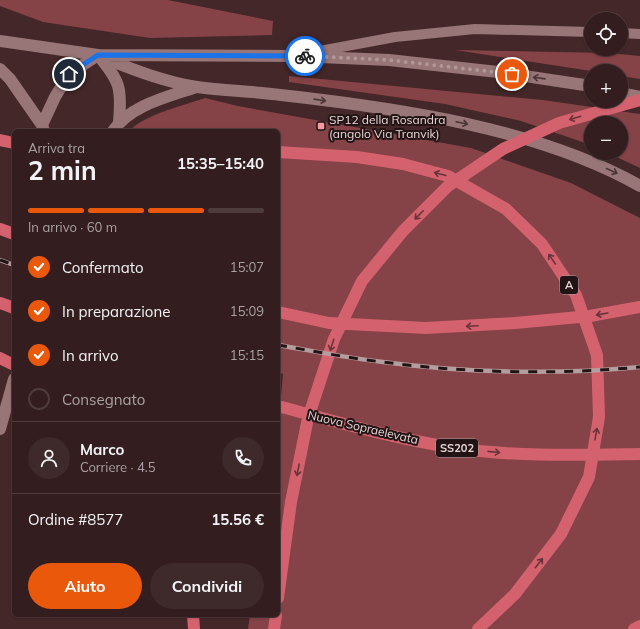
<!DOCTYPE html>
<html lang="it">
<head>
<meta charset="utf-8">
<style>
  :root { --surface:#331d1e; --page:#3e2a2b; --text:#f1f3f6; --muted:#a9a2a4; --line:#4e3b3c; --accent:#ea580c }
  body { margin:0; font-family:Mulish,sans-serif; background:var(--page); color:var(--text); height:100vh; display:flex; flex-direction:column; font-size:15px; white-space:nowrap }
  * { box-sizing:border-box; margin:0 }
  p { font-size:13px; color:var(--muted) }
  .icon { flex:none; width:22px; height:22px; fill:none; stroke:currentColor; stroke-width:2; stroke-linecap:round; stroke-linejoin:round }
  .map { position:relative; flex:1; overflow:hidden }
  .panel { position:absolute; left:12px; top:129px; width:268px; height:488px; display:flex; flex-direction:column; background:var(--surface); border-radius:6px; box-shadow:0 1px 3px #0004,0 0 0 1px var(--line) }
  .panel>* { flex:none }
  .tools { position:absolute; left:584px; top:12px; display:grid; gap:8px }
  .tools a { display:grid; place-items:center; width:44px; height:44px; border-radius:50%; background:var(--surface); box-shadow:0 1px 3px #0004,0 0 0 1px var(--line); font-size:20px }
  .pin { position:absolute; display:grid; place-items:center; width:34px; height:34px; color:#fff; margin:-17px; border:2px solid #fff; border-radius:50%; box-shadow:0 1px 4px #0007 }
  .courier { position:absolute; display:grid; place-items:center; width:40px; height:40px; margin:-20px; border:3px solid #1a73e8; border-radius:50%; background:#fff; color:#222; box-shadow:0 1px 5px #0007 }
  .summary em { font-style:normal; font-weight:700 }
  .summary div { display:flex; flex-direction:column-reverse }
  .summary { display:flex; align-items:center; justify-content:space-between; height:68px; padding:0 16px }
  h1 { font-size:26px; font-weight:700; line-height:30px }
  .bar { display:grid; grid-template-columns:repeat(4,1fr); gap:6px 4px; align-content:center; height:48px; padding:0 16px }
  .bar i { height:5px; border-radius:3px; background:var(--line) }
  .bar .active { background:var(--accent) }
  .bar p { grid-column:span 4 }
  .line { display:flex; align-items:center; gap:10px; padding:0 16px; border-top:1px solid var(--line) }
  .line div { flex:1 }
  .round { display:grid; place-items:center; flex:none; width:42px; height:42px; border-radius:21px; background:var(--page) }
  ol { padding:0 16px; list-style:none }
  li { display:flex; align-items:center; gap:12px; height:44px }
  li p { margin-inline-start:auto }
  li .icon { padding:4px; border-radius:50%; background:var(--accent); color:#fff; stroke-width:4 }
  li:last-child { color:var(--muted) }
  li i { width:22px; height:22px; border:2px solid var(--line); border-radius:50% }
  .primary-button { display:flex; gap:8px; margin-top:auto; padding:8px 16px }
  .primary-button a { flex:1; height:46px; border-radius:24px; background:var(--accent); color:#fff; font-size:16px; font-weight:700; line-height:46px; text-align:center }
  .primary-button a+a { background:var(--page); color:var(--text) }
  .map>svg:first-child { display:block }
</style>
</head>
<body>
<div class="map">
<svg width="640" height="629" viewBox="0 0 640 629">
  <rect width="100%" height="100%" fill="#442728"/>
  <!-- green -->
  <path fill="#854247" d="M0,0H168L273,21L272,35L150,38L43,22L0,6Z
    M455,50L608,53L640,56V79L621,76V71H591Z
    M289,76L543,100L640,114V168L608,153H621V123H591V145L521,121L445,104L289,82Z
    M205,98L238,106L471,148L571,183L640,218V629H248L250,615H278V429L283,374L278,372V131H129C146,114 182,106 205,98Z"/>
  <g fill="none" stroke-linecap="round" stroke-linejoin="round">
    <!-- service -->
    <path stroke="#987576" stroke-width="10" d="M621,33L640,34
      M309,53L395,37L475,29L591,32"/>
    <!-- tertiary -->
    <path stroke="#987576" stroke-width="12" d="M0,69L10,79L42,125L44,131
      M42,125L55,97L69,74L98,55C120,81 122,88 119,122
      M113,131C130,105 168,97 196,87
      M0,429L14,379"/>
    <!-- secondary -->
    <path stroke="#987576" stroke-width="12" d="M0,41L98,55L296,56L389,60L498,72L591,86
      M104,58C134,70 165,82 197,87C225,91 253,91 281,95C397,108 538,128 640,186
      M621,93L640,97"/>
    <!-- trunk -->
    <path stroke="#d4626e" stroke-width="12" d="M0,140L14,143
      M278,152L357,157L403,164L448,176L506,209L542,244L576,295L597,355L599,417L589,477L561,534L515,594L478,629
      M0,229L14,234
      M0,303L14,308
      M278,312L329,323L426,328L515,323L590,316L640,307
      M0,358L14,365
      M278,406C337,422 395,439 455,448C517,457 578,455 640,454
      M278,598L291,502L308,418L334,339L362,281L403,231L448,186L503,149L559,123L640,100
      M193,615L194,629
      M274,629L276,615
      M634,629L640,626"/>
    <defs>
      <path id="rail" d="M0,260L14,265
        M278,345C313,351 348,358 383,362C465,373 557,375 640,367"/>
    </defs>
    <!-- rail casing -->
    <use href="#rail" stroke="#b49d9e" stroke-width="4.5"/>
    <!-- rail -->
    <use href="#rail" stroke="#221415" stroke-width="3" stroke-dasharray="9" stroke-linecap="butt"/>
  </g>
  <!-- one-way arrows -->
  <defs><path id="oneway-shaft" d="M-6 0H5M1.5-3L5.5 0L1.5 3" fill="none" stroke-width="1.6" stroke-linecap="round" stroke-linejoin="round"/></defs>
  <g stroke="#4b3637">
    <use href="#oneway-shaft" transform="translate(539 78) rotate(-172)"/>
    <use href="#oneway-shaft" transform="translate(320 100) rotate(8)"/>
    <use href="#oneway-shaft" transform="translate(462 123) rotate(12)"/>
    <use href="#oneway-shaft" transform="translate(612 171) rotate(25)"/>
  </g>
  <g stroke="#693339">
    <use href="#oneway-shaft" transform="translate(575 118) rotate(163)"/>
    <use href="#oneway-shaft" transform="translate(440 174) rotate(-165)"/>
    <use href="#oneway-shaft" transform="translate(419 215) rotate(135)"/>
    <use href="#oneway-shaft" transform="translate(552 259) rotate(-124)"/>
    <use href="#oneway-shaft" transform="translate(602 314) rotate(170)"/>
    <use href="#oneway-shaft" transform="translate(472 326) rotate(177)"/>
    <use href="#oneway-shaft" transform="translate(332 345) rotate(108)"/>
    <use href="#oneway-shaft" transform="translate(596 434) rotate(-80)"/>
    <use href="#oneway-shaft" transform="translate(494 452) rotate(6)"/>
    <use href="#oneway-shaft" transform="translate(298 470) rotate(101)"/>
    <use href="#oneway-shaft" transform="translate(539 563) rotate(-52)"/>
  </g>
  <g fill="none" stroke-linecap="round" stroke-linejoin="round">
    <!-- done -->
    <path stroke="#af9798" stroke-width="4" stroke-dasharray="0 7.2" d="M305,56L389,60L512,74"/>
    <!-- route -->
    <path stroke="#1a73e8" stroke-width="5" d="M69,74L98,55L305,56"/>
  </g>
  <!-- markers -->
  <rect fill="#f49b9f" stroke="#221415" stroke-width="1.5" x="317" y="122" width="8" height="8" rx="2"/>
  <g text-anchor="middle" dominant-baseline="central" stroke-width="4" stroke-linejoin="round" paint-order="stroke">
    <!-- shield labels -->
    <g fill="#221415" stroke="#ad9a9b" stroke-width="1">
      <rect x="560" y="276" width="18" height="18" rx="3"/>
      <rect x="436" y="439" width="42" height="18" rx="3"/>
    </g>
    <g font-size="11" font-weight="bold" fill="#e8d4d4">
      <text x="569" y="285">A</text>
      <text x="457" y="448">SS202</text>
    </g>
    <!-- poi labels -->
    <g font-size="12" fill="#e8d4d4" stroke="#221415" text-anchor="start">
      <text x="329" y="119">SP12 della Rosandra<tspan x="329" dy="14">(angolo Via Tranvik)</tspan></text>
    </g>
    <!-- street labels -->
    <g font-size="12" fill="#e8d4d4" stroke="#221415">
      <text transform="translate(363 427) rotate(13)">Nuova Sopraelevata</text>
    </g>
  </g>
</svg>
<div class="tools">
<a><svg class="icon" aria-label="locate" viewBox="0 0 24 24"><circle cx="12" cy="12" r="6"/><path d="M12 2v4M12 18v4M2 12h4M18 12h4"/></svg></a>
<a>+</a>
<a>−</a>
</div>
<div class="pin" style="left:512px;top:74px;background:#ea580c"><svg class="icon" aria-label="bag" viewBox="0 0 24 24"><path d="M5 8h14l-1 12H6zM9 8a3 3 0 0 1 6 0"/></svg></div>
<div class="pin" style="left:69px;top:74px;background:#1f2937"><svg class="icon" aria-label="home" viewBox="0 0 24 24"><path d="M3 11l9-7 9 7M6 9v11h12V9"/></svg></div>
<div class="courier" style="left:305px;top:56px"><svg class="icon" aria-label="bike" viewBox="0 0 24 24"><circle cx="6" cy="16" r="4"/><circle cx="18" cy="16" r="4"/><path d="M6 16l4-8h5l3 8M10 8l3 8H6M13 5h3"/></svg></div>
<section class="panel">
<div class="summary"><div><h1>2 min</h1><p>Arriva tra</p></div><em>15:35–15:40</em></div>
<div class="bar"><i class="active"></i><i class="active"></i><i class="active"></i><i></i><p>In arrivo · 60 m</p></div>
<ol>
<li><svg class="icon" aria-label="check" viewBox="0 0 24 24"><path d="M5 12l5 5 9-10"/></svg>Confermato<p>15:07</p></li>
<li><svg class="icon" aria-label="check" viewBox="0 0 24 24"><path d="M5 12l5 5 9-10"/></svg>In preparazione<p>15:09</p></li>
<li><svg class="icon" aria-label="check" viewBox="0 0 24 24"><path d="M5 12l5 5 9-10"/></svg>In arrivo<p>15:15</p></li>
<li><i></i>Consegnato</li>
</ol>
<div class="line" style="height:72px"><a class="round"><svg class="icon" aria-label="person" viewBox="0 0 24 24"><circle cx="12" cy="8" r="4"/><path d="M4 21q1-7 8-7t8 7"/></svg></a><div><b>Marco</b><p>Corriere · 4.5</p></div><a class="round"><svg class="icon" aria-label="phone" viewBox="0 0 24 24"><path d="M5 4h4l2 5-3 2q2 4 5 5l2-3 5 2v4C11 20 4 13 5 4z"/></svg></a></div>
<div class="line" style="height:52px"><div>Ordine #8577</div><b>15.56 €</b></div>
<div class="primary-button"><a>Aiuto</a><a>Condividi</a></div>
</section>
</div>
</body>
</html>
